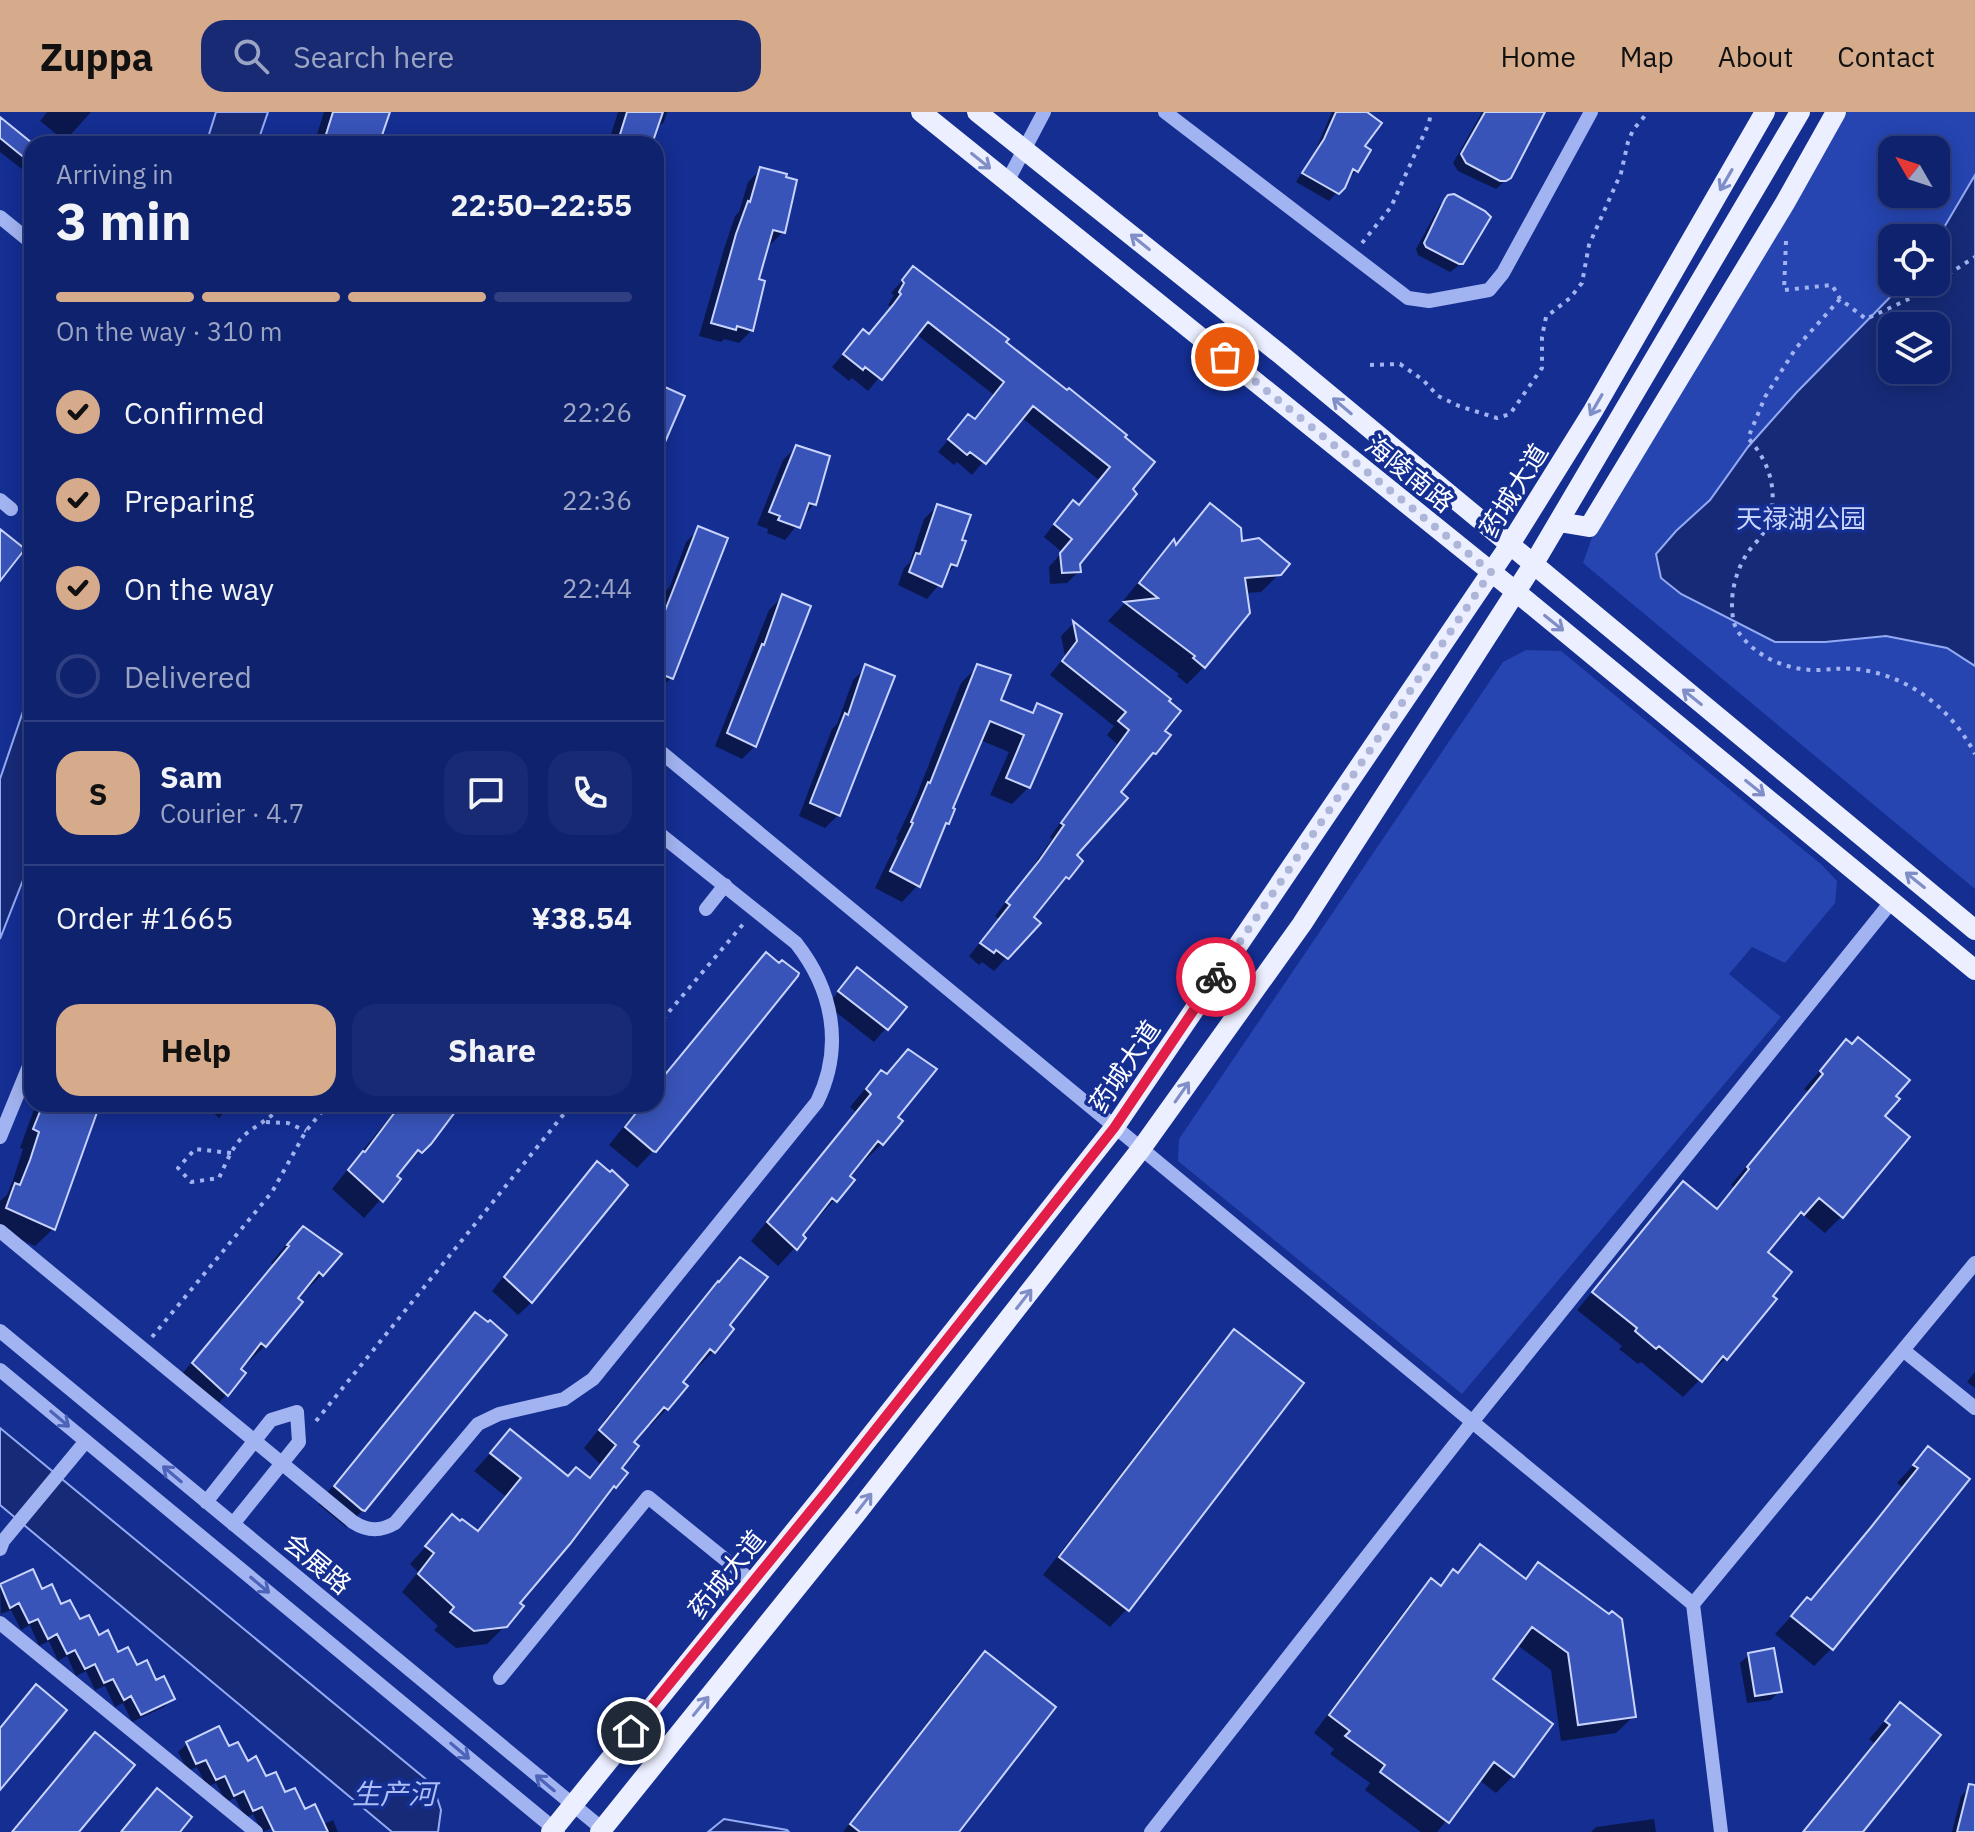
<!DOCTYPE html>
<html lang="en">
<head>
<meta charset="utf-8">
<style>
  :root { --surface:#0f226e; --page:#182a73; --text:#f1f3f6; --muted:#9ba4c2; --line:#2f3f81; --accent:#d6ab8b }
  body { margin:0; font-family:"IBM Plex Sans","Noto Sans SC",sans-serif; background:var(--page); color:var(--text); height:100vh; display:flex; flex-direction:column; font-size:30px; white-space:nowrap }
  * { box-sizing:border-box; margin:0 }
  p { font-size:26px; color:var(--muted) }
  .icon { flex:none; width:44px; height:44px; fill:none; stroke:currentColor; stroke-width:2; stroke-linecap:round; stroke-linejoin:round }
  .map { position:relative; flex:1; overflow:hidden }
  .side { position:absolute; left:24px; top:24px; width:640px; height:976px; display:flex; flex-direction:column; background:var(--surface); border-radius:24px; box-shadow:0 4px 20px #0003,0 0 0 2px var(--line) }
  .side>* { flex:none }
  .needle { width:52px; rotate:309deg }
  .tools { position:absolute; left:1878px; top:24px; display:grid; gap:16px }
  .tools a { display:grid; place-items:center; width:72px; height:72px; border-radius:16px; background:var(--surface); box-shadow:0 4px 20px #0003,0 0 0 2px var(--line); font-size:40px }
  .pin { position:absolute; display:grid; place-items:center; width:68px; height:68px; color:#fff; margin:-34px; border:4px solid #fff; border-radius:50%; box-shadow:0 2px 8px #0007 }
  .courier { position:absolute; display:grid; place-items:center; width:80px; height:80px; margin:-40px; border:6px solid #e11d48; border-radius:50%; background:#fff; color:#222; box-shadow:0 2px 10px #0007 }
  .headline em { font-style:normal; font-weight:700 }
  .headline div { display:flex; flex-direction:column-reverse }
  .headline { display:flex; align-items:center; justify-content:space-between; height:136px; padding:0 32px }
  h1 { font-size:52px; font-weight:700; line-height:60px }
  .bar { display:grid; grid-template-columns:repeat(4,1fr); gap:12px 8px; align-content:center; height:96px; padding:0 32px }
  .bar i { height:10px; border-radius:6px; background:var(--line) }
  .bar .selected { background:var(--accent) }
  .bar p { grid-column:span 4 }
  .line { display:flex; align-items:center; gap:20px; padding:0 32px; border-top:2px solid var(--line) }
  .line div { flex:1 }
  .round { display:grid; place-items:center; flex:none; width:84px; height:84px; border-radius:24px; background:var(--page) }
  ol { padding:0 32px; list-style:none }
  li { display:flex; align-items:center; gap:24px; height:88px }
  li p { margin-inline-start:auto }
  li .icon { padding:8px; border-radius:50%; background:var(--accent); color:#111; stroke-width:4 }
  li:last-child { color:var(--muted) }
  li i { width:44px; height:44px; border:4px solid var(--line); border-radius:50% }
  .action { display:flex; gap:16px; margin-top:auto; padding:16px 32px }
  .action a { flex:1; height:92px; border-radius:24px; background:var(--accent); color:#111; font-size:32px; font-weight:700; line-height:92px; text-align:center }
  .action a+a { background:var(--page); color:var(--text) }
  header { display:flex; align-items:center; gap:48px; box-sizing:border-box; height:112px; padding:0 40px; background:var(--accent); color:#111 }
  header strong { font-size:38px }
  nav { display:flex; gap:44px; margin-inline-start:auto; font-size:28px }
  .search { width:560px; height:72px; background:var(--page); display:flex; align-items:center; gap:20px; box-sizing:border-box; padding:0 28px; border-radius:24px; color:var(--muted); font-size:30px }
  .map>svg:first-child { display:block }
</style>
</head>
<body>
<header>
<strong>Zuppa</strong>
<div class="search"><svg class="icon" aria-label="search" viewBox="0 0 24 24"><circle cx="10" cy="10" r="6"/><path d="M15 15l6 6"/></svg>Search here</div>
<nav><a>Home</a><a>Map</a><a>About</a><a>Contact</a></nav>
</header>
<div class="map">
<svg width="1975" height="1720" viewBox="0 0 1975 1720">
  <rect width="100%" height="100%" fill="#142e92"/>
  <!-- green -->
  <path fill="#2645b1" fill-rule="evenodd" d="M1847,0H1975V777L1583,451L1601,400ZM1892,38H1936V82H1892ZM1892,126H1936V170H1892ZM1892,214H1936V258H1892Z
    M1526,538L1561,539L1822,753L1837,769L1835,791L1785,851L1752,835L1729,862L1781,905L1462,1282L1178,1049L1179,1027L1503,550Z"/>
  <!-- water -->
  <path fill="#162a77" stroke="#94abf4" stroke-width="2" fill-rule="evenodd" d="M216,0H268L257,32H206Z
    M1975,63V554L1947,536L1886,524L1825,530H1775L1681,482L1661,466L1656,442L1676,419L1710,388L1748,335L1797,280L1905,170H1936V129ZM1892,214H1936V258H1892Z
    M32,573V745L0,827V667Z
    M0,1316L433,1673L441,1698L438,1720H392L0,1393Z
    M724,1707L787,1718L789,1720H708Z"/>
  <!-- shadow -->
  <path fill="#0007" d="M47,0H91L65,29L40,9Z
    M324,0H387L376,32H314Z
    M618,0H667L664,10L654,19L650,32H608Z
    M1332,0H1362V35L1356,59L1329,89L1296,70L1316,37Z
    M1482,0H1543L1509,65L1496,77L1458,59L1453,51Z
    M0,18L32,33V67L29,68L32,65L0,40Z
    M761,57L783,120L770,133L767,132L757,169L752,218L739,231L724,227L721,230L699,224L724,137L735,104L739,100L748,70Z
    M1449,85L1462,151L1450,160L1418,143L1416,137L1440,93Z
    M913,157L1003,231L1124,323L1078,452L1079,459L1067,471L1050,472L1049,455L1062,440L1044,425L1061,403L1077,394L1099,368L1021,305L972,363L957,350L954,353L938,340L957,317L973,309L994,283L916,222L868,279L852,266L849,269L832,255L863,219L868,223L891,195L888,193L894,183L891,181Z
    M796,335L814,392L785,428L767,421L768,417L757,413L783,348Z
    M937,394L960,429L955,453L927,487L898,473L904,456L910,450L924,407Z
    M1210,394L1241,431L1279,462L1261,480L1245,481L1204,555L1187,572L1177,564L1179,562L1108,509L1125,491L1123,489L1157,447L1173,431L1174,434Z
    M699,417L671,566L658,579L656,577V504L666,479L670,474L686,430Z
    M782,485L755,634L742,647L715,634L769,498Z
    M1073,512L1168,588L1162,619L1154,641L1141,653L1074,744L1067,765L1031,805L1038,811L994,859L982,850L979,853L969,844L999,807L995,804L1026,764L1052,727L1050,725L1117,632L1107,623L1114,614L1050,563L1065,544L1061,524Z
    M978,554L998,589L1030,602L1038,594L1029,675L1012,692L990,683L1009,640L980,628L947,711L942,716L918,773L902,790L875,776L898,728L896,727L916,685L961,571Z
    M866,555L892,565L838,703L825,716L799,704L832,617L837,612L853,568Z
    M766,843L779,854L654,1038L637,1056L609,1033L642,992H656V975L749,860Z
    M857,858L904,895L874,930L827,893Z
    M1846,929L1893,985L1882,1005L1842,1104L1825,1121L1802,1102L1765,1140L1726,1246L1709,1263L1706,1261L1683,1285L1641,1250L1638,1252L1619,1237L1622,1234L1577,1198L1683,1072L1715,1099L1734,1075L1731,1073L1808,980L1804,977Z
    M908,940L895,1005L882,1032L864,1049L861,1047L847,1064L852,1068L818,1106L815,1104L800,1123L804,1126L778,1154L751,1129L856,1000L850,995L864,978L881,960L885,963Z
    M36,992H100L53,1117L35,1134L0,1119V1089L7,1083L13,1068L23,1037L20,1036Z
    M203,992H233L219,1006Z
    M400,992H451L420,1039L403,1057L401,1055L394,1064L398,1068L364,1106L332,1077Z
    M584,1065L533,1189L518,1203L492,1179Z
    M303,1116L322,1163L304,1180L302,1178L295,1186L300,1190L265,1234L247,1251L244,1249L227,1282L210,1300L176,1269L273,1153L271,1151L285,1134Z
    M740,1148L727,1213L714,1239L696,1257L694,1254L680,1271L685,1275L667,1297L650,1314L647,1312L632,1331L619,1356L615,1374L598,1391L518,1491L505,1514L487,1532L456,1536L434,1518L438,1514L402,1480L418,1460L410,1452L452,1405L476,1420L505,1384L474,1359L510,1320L567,1366L588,1367L600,1352L584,1336L604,1311L603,1310L722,1165Z
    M475,1202L363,1398L346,1415L318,1392L458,1220Z
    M1234,1220L1127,1497L1110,1515L1043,1463L1217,1237Z
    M1975,1260V1276L1967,1270Z
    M1928,1337L1832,1536L1814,1554L1775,1522L1807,1487L1810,1490L1902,1375L1897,1371Z
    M1480,1435L1524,1468L1539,1452L1634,1604L1616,1621L1561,1629L1551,1558L1516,1532L1490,1567L1513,1664L1496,1681L1479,1668L1437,1720H1421L1365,1678L1370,1671L1330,1642L1334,1637L1314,1621L1414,1486L1431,1469L1439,1474L1453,1460L1456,1462Z
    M32,1459L41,1480L172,1587L164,1595L132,1610L123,1591L115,1595L105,1574L95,1578L86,1559L76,1564L67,1544L58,1549L49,1529L39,1534L30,1513L21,1518L11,1498L1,1502L0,1475Z
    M985,1542L957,1720H843L967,1559Z
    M1749,1543L1779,1579L1771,1588L1747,1591L1740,1551Z
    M1900,1592L1860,1720H1802L1874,1631L1869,1627Z
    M218,1616L228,1636L322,1713L333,1708L338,1720H275L273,1716L262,1720L253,1702L245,1706L235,1686L226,1690L216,1671L207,1675L197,1655L188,1659L178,1640L187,1632Z
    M1970,1675L1975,1677V1720H1952L1961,1684Z
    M1654,1707L1656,1720H1591L1596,1715Z"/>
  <!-- building -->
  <path fill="#3854b9" stroke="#c9d4fc" stroke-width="2" d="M333,0H390L379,32H323Z
    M627,0H663L652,32H617Z
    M1336,0H1367L1382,11L1365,34L1371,38L1358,60L1353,57L1345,76L1339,82L1302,61L1324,27Z
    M1485,0H1545L1511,66L1506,69H1500L1466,51L1461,42Z
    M0,5L32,31V52L0,26Z
    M760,55L787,62L786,65L797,68L785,121L773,118L759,167L765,169L753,219L737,214L736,218L711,211L736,122L748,89L750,90Z
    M1454,82L1485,99L1491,105L1463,152H1459L1426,135L1424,131L1445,87L1448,83Z
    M913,154L1009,227L1006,230L1067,278L1069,276L1127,323L1125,325L1155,350L1133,377L1137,382L1080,452L1081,460L1062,461L1060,441L1072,427L1054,412L1073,388L1079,393L1110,355L1033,294L986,352L970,340L967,343L948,327L968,302L975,307L1004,270L928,210L882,268L865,255L863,258L843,242L863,217L869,222L893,193L901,182L899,180L904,171L902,168Z
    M656,271L685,284L656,351Z
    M796,333L830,344L816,393L809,391L800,416L778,408L780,404L769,400Z
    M1210,391L1241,416L1242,429L1259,426L1290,452L1281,463L1245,466L1250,501L1205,556L1193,546L1195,544L1124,490L1158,486L1139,471L1174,427L1176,433Z
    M937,392L971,403L962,428L966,429L957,454L951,452L942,475L909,460L916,441L920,442Z
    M698,414L728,426L673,567L656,560V522Z
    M0,417L25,437L0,469Z
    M782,482L811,494L756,635L727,621L762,532L764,533Z
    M1073,509L1171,587L1169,589L1181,599L1165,619L1171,623L1156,642L1153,641L1121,680L1128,686L1077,743L1083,749L1069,767L1066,765L1034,805L1041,811L1008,847L996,838L994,841L980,831L1010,793L1006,790L1039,749L1064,713L1061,711L1129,618L1118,609L1126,600L1062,549L1077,529Z
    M865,552L895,564L840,704L810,691L845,601L848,603Z
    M977,552L1011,563L1001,588L1033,601L1037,591L1062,602L1030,676L1006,666L1024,623L990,609L953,696L955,697L949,712L946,711L920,775L890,759L913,711L911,710L928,670L930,671Z
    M766,840L779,851L782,848L799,861L798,864L656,1040L653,1039L625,1015L643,992H656V976L663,965Z
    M857,855L907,895L888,918L838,879Z
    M1858,925L1910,968L1896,984L1900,987L1885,1004L1910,1025L1843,1106L1819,1086L1804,1103L1801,1100L1768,1140L1792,1160L1773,1184L1777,1187L1727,1248L1723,1244L1702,1270L1659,1234L1656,1237L1635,1219L1637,1216L1592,1180L1683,1069L1717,1097L1749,1057L1747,1055L1823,962L1820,959L1846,927L1852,932Z
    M908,937L937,957L898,1005L903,1009L883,1033L878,1029L850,1064L855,1068L837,1090L832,1086L803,1123L806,1126L797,1138L767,1110L871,982L866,977L881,958L887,962Z
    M43,992H100L55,1118L6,1096L15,1071L20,1073L30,1048L39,1020L33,1017Z
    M401,992H461L431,1032L422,1041L418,1038L397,1064L401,1067L383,1090L348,1058L363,1039L365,1040Z
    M597,1049L610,1060L612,1058L628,1073L532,1191L504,1165Z
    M303,1114L342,1142L323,1164L319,1160L298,1186L303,1190L266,1235L261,1231L241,1257L246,1261L228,1284L192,1251L289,1134L287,1133Z
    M740,1145L768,1165L730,1213L734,1217L715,1241L710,1237L683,1270L688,1274L668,1298L664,1295L634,1330L639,1334L622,1356L628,1361L616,1376L614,1374L570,1432L520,1491L524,1494L507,1515L474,1519L450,1500L454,1495L418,1462L434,1441L425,1434L452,1402L460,1409L462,1407L478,1419L521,1366L490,1341L510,1317L568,1364L576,1355L590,1366L616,1333L599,1318L718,1169L719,1170Z
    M475,1200L488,1210L490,1208L507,1223L365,1399L362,1398L334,1374Z
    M1234,1217L1304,1271L1129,1499L1059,1445Z
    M1928,1334L1970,1367L1833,1538L1791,1504L1807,1485L1811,1488L1872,1414L1918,1356L1913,1353Z
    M1480,1432L1526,1467L1538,1450L1609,1502L1612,1499L1622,1507L1636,1605L1578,1613L1568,1541L1532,1515L1493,1567L1553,1612L1514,1665L1494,1650L1449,1711L1380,1660L1385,1653L1345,1624L1350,1619L1329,1603L1431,1466L1441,1474L1453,1457L1458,1461Z
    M33,1457L42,1477L52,1472L61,1492L70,1488L80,1507L89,1503L99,1523L108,1518L118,1540L128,1535L137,1553L147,1548L156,1568L164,1564L175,1587L141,1603L131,1584L124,1588L113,1567L104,1571L95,1552L85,1557L75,1538L67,1542L57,1522L48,1527L38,1507L29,1511L19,1491L10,1496L0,1472Z
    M1774,1536L1782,1580L1755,1584L1748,1541Z
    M985,1539L1056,1595L959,1720H860L850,1712Z
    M36,1572L67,1598L0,1678V1616Z
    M1900,1590L1941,1623L1863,1720H1803L1890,1613L1885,1609Z
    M219,1614L229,1634L238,1630L248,1649L256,1644L266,1664L276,1660L285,1680L295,1676L305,1697L315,1692L328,1720H274L262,1695L253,1699L244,1679L234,1684L225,1664L216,1668L206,1648L196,1652L186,1630Z
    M95,1620L135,1653L79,1720H12Z
    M1969,1672L1975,1673V1720H1957Z
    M157,1676L192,1705L180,1720H121Z"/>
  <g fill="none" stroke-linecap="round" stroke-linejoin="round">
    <!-- path -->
    <path stroke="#a2b3f1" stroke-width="4" stroke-dasharray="4 6" stroke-linecap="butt" d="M1786,129L1784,178L1832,173L1840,187L1866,207L1911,186L1975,145
      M1362,131L1391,95L1429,11L1431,0
      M1840,187L1796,236L1765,285L1748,326C1771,351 1780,384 1766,416C1762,425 1754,432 1748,440C1738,455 1732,474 1732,492C1732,502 1733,513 1739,521C1757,546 1789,559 1819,558C1832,557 1843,556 1856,557C1908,563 1951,596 1975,642
      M1370,253L1400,252L1423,268L1438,284L1459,294L1497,306L1510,302L1542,256V225L1546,205L1570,186L1582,171L1589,133L1621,61L1628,30L1633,18L1648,0
      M656,915L745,810
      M266,1010L288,1011L306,1019
      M231,1041L195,1037L178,1056L191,1070L219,1066C226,1051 233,1032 247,1021C260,1011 273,1005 283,992
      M152,1225L272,1080L306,1019L328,992
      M316,1309L572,992"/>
    <!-- minor -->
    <path stroke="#a2b3f1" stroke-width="14" d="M1165,0L1408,186L1429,189L1489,178L1503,161L1591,0
      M1007,70L1044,0
      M0,105L32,131
      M0,388L11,397
      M656,636L1693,1492L1975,1151
      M706,797L725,773
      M0,1025L32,947
      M0,1119L353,1410C367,1419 380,1420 395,1411L478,1312L499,1302L564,1287L593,1267L817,990C844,935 833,878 796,831L656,719
      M0,1219L606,1720
      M1903,1238L1975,1296
      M0,1258L558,1720
      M206,1390L271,1308L297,1300L299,1330L233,1412
      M0,1437L3,1429L86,1329
      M1693,1492L1721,1720
      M0,1511L256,1720
      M500,1566L648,1385L753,1470
      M1151,1720L1473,1309L1892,789"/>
    <!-- major -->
    <path stroke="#ecefff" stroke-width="20" d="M921,0L1515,479L1975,858
      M977,0L1280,242L1975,818
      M1559,410L1589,415L1785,91L1836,0
      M551,1720L827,1379L1114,1016L1509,434L1593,299L1765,0
      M600,1720L856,1402L1141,1037L1302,812L1533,453L1800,0"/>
  </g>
  <!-- one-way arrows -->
  <defs><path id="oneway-shaft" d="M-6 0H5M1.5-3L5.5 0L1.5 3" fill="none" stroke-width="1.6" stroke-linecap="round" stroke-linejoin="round" transform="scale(2)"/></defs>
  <g stroke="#808ec8">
    <use href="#oneway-shaft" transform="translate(981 49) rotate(39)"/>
    <use href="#oneway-shaft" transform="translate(1726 68) rotate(120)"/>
    <use href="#oneway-shaft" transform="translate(1140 130) rotate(-141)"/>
    <use href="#oneway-shaft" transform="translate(1596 293) rotate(120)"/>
    <use href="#oneway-shaft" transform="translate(1342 294) rotate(-140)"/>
    <use href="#oneway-shaft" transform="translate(1554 511) rotate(39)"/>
    <use href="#oneway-shaft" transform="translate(1692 585) rotate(-141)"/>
    <use href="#oneway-shaft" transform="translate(1755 676) rotate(39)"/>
    <use href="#oneway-shaft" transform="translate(1915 768) rotate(-141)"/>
    <use href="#oneway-shaft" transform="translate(1182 980) rotate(-55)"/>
    <use href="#oneway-shaft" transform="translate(1024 1187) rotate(-52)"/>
    <use href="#oneway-shaft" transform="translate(864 1391) rotate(-52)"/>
    <use href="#oneway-shaft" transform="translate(701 1594) rotate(-51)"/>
  </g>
  <g stroke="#4d63b8">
    <use href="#oneway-shaft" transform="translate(60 1307) rotate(40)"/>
    <use href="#oneway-shaft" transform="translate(172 1362) rotate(-140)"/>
    <use href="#oneway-shaft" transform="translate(260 1473) rotate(40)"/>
    <use href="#oneway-shaft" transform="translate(460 1639) rotate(40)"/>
    <use href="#oneway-shaft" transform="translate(545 1671) rotate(-140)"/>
  </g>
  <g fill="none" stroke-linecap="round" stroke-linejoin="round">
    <!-- done -->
    <path stroke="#adb6d9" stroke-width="8" stroke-dasharray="0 14.4" d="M1216,865L1491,460L1225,245"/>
    <!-- route -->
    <path stroke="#e11d48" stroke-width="10" d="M631,1619L827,1379L1114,1016L1216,865"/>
  </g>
  <g text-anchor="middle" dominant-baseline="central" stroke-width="7" stroke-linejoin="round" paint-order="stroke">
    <!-- street labels -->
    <g font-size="26" fill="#fff" stroke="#142e92">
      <text transform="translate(1410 361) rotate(39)">海陵南路</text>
      <text transform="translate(1513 378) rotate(-58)">药城大道</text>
      <text transform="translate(1124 954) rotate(-56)">药城大道</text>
      <text transform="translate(318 1451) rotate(40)">会展路</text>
      <text transform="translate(726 1462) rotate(-51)">药城大道</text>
    </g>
    <!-- park labels -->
    <g font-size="26" fill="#c9d4fc" stroke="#142e92">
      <text x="1801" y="406">天禄湖公园</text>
    </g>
    <!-- water labels -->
    <g font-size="28" font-style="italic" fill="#aebff8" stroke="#142e92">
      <text x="394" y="1681">生产河</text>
    </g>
  </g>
</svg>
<div class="tools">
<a><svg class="needle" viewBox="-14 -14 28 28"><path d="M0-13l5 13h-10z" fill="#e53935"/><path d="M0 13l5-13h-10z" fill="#9ba4c2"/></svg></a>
<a><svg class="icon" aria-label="locate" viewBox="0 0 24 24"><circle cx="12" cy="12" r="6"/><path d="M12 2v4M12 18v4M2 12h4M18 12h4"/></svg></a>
<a><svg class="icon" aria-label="layers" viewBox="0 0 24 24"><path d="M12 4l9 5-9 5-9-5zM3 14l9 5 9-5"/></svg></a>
</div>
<div class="pin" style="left:1225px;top:245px;background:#ea580c"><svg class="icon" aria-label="bag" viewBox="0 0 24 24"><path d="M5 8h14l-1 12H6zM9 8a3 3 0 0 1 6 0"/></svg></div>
<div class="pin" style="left:631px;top:1619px;background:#1f2937"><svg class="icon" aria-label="home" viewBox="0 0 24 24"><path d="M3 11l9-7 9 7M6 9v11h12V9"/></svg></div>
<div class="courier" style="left:1216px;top:865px"><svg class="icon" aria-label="bike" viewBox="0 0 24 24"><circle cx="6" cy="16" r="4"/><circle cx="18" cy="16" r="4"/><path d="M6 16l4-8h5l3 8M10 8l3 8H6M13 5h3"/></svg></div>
<section class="side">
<div class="headline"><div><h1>3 min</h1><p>Arriving in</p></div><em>22:50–22:55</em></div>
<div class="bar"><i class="selected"></i><i class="selected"></i><i class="selected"></i><i></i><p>On the way · 310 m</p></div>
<ol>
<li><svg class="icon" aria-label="check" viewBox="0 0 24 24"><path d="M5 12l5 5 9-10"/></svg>Confirmed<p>22:26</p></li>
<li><svg class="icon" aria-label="check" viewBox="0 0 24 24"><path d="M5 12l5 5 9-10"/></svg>Preparing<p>22:36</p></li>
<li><svg class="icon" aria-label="check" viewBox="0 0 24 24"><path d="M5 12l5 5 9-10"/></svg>On the way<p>22:44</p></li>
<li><i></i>Delivered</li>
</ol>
<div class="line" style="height:144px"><b class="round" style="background:var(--accent);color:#111">S</b><div><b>Sam</b><p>Courier · 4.7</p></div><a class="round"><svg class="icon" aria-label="chat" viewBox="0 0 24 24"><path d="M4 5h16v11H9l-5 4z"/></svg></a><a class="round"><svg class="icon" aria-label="phone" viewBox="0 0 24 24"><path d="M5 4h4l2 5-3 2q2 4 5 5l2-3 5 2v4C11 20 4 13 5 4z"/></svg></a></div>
<div class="line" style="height:104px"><div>Order #1665</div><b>¥38.54</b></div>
<div class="action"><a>Help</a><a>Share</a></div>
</section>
</div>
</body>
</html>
